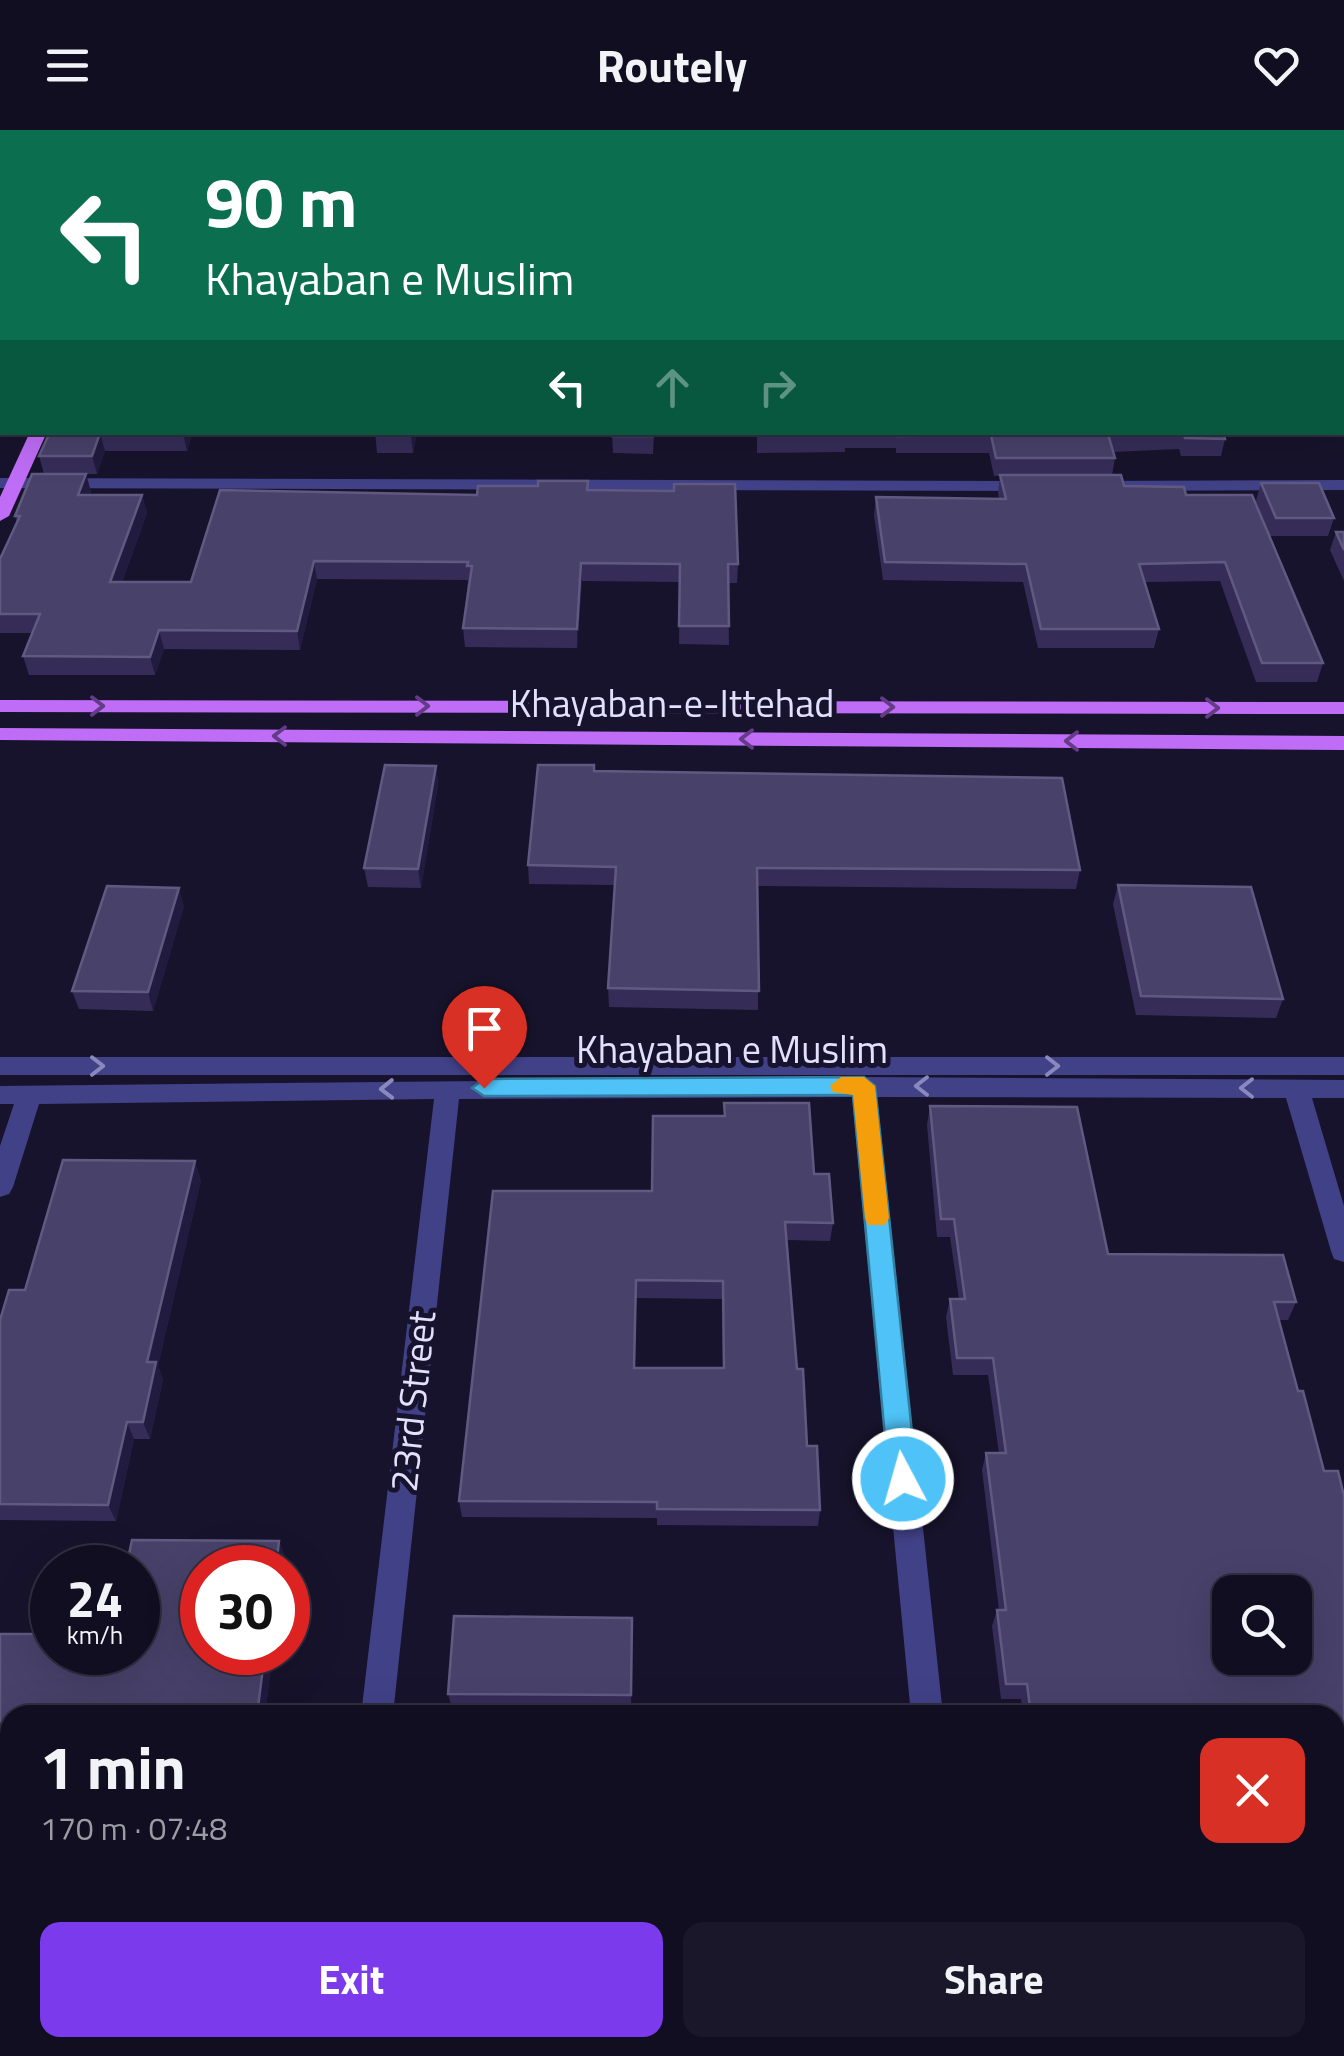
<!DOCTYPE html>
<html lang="en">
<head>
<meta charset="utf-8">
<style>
  :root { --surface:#110e21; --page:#1a172a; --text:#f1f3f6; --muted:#9c9ca5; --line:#302e3f; --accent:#7c3aed }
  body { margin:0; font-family:"Titillium Web",sans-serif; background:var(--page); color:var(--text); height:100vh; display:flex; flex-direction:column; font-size:38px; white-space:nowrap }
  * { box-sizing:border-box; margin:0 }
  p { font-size:32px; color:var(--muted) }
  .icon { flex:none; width:55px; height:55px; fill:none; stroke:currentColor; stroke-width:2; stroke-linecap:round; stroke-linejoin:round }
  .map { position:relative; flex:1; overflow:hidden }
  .panel { position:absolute; left:0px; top:1575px; width:1345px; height:352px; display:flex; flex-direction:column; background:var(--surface); border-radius:30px 30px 0 0; box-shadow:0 10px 40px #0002,0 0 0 2px var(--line) }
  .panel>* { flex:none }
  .banner { position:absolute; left:0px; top:0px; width:1345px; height:305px; box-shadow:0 10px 40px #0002,0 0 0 2px var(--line); background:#0b6e4f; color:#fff; overflow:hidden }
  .controls { position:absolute; left:1212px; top:1445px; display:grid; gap:20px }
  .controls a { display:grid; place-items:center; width:100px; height:100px; border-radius:20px; background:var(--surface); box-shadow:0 10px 40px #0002,0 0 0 2px var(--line); font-size:50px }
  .speed { position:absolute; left:30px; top:1415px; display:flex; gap:20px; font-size:50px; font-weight:700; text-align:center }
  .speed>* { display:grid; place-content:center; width:130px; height:130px; border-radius:50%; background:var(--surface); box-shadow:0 10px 40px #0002,0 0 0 2px var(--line); line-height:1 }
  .speed small { font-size:25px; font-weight:400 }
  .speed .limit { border:15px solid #d22; background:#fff; color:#111 }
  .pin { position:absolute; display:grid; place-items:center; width:85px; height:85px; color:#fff; margin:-102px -42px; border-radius:50% 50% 50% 0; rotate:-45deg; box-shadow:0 0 10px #0007 }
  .pin .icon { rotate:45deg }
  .me { position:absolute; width:110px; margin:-55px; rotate:354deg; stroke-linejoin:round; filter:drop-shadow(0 0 8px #0008) }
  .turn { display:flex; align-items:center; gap:35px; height:210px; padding:0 40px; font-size:45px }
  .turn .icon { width:130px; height:130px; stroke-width:2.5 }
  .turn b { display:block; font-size:70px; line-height:85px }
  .lanes { display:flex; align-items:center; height:95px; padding:0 40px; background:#0003; justify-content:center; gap:50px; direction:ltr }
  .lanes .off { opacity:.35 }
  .round { display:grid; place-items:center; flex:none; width:105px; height:105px; border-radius:20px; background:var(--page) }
  .headline { display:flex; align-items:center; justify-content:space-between; height:170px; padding:0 40px }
  h1 { font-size:60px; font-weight:700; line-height:75px }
  .cta { display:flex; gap:20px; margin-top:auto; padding:20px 40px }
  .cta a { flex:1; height:115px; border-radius:20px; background:var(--accent); color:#fff; font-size:40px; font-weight:700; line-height:115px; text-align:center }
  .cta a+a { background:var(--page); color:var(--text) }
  header { display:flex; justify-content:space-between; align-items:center; height:130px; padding:0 40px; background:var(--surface); font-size:45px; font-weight:700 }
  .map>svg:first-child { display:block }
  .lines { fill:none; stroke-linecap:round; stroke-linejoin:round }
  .minor { fill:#414188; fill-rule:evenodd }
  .major { fill:#bf6df7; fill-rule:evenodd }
  .wall { fill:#352d58; fill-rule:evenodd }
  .shaded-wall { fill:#211b3f }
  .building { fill:#48416a; stroke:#605a81; stroke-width:2.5; fill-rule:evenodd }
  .oneway { stroke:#633b87 }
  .oneway2 { stroke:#8989bd }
  .route { fill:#4fc3f7; stroke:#337fa1; stroke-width:2.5 }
  .slow { fill:#f59e0b }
  .labels { text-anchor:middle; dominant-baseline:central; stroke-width:10; stroke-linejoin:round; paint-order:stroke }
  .street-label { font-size:38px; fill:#e2e0fd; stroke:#17132c }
</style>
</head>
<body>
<header><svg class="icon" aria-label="menu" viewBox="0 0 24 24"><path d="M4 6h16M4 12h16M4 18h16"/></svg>Routely<svg class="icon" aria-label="heart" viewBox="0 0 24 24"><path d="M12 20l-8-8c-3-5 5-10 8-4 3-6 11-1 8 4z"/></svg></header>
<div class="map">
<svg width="1344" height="1926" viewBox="0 0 1344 1926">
  <rect width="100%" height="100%" fill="#17132c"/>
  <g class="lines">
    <g class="minor">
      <path d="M 996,0 L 1010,0 L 1011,2 L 998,2 Z"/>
      <rect x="0" y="58" width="2" height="8"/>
      <rect x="1342" y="58" width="2" height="8"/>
      <rect x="0" y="212" width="2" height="10"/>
      <rect x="1342" y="214" width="2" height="10"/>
      <path d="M 0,348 L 1029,351 L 1038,356 L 1029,361 L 0,358 Z"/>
      <path d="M 1344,350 L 1344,360 L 1089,361 L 1080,356 L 1089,351 Z"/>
      <rect x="0" y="927" width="1344" height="18"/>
      <path d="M 863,947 L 1344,950 L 1344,968 L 1312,968 L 1344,1076 L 1344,1132 L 1334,1129 L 1331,1121 L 1286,968 L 877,967 L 943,1585 L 911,1585 L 852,967 L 459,969 L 393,1585 L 361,1585 L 434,969 L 39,974 L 13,1057 L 9,1064 L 0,1067 L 0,1016 L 14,974 L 0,974 L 0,956 Z"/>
      <path d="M 321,1918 L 357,1918 L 356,1926 L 320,1926 Z"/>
      <path d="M 942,1918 L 978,1918 L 979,1926 L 943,1926 Z"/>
    </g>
    <g class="major">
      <path d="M 1221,0 L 1235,0 L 1237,2 L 1223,2 Z"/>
      <path d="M 1243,0 L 1257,0 L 1258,2 L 1245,2 Z"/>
      <path d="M 1342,176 L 1344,177 L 1344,189 L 1342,188 Z"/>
      <path d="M 1342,220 L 1344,221 L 1344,233 L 1342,232 Z"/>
      <path d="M 30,302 L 47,302 L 9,386 L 0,391 L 0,367 Z"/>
      <path d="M 0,570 L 1344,572 L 1344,584 L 0,582 Z"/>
      <path d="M 0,598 L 1344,606 L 1344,620 L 0,610 Z"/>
    </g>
  </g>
  <g class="wall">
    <path d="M 0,0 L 127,0 L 126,2 L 2,2 L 2,55 L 0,55 Z"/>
    <path d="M 519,0 L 551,0 L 550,2 L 519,2 Z"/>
    <path d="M 2,157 L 2,195 L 0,195 L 0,161 Z"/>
    <path d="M 50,302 L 193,302 L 187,321 L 105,321 L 97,344 L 86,344 L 91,362 L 90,365 L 142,365 L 147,383 L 122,452 L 191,452 L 477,365 L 588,360 L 738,434 L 737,453 L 728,453 L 729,515 L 679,514 L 680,452 L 582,451 L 577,518 L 465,517 L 463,498 L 468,450 L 317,449 L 300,520 L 164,519 L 155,545 L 29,545 L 23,526 L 32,503 L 0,503 L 0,429 L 17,393 L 15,386 L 44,344 L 39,326 Z"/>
    <path d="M 375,302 L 417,302 L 413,323 L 377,323 Z"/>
    <path d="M 612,302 L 654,302 L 653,324 L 613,323 Z"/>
    <path d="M 757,302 L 1223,302 L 1225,309 L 1221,326 L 1181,326 L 1179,319 L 1113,322 L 1115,328 L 1112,345 L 1124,356 L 1186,365 L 1323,533 L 1317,552 L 1256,552 L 1220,451 L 1144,452 L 1159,499 L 1154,518 L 1038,518 L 1023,452 L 883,450 L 874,385 L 876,367 L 999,369 L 998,363 L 1000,346 L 994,346 L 989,323 L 896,323 L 896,318 L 845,318 L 845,322 L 757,323 Z"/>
    <path d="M 1261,353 L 1334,388 L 1328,406 L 1270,406 L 1256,371 Z"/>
    <path d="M 1336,402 L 1344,402 L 1344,451 L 1330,420 Z"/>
    <path d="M 436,636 L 438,655 L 421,758 L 368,757 L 364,738 Z"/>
    <path d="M 594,641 L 1080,740 L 1076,759 L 758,756 L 758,880 L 609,877 L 608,858 L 615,755 L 529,754 L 528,735 Z"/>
    <path d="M 1118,755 L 1283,869 L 1276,888 L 1136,885 L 1113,774 Z"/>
    <path d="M 184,776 L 153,881 L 79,879 L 72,861 Z"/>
    <path d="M 930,976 L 1077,977 L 1108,1124 L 1283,1125 L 1296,1172 L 1288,1190 L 1279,1190 L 1298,1261 L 1303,1261 L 1324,1341 L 1338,1341 L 1344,1366 L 1344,1926 L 1052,1926 L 1051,1918 L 1335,1918 L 1335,1585 L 1023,1585 L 1021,1569 L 1001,1569 L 992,1496 L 997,1480 L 999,1480 L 982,1340 L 986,1323 L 999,1323 L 988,1245 L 953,1245 L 946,1187 L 950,1169 L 959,1169 L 950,1107 L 937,1107 L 927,995 ZM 1230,1462 L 1295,1462 L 1295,1528 L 1230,1528 Z"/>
    <path d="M 814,1044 L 833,1093 L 830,1111 L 787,1110 L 797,1239 L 807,1316 L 820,1380 L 818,1396 L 657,1395 L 657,1388 L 462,1387 L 459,1371 L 652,1061 ZM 636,1168 L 722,1169 L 723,1238 L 635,1238 Z"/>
    <path d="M 201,1050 L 158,1236 L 163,1250 L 150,1309 L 134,1309 L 116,1391 L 0,1390 L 0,1190 L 25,1160 Z"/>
    <path d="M 132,1410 L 279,1411 L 285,1427 L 283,1438 L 202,1438 L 202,1522 L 273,1522 L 265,1585 L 10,1585 L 10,1918 L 253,1918 L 252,1926 L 0,1926 L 0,1504 L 52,1504 L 52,1522 L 138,1522 L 138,1438 L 126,1438 Z"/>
    <path d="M 632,1503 L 631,1580 L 452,1578 L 448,1564 Z"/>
  </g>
  <g class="shaded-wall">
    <path d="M 183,302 L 193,302 L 187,321 L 183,303 Z"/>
    <path d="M 412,302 L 417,302 L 413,323 L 411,305 Z"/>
    <path d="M 100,303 L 105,321 L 97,344 L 92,326 Z"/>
    <path d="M 86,344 L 91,362 L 83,383 L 78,365 Z"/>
    <path d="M 142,365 L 147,383 L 115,470 L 110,452 Z"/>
    <path d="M 314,431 L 317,449 L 300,520 L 297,501 Z"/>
    <path d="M 581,433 L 582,451 L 577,518 L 577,499 Z"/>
    <path d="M 159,500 L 164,519 L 155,545 L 150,527 Z"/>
    <path d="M 436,636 L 438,655 L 421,758 L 418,739 Z"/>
    <path d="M 179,758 L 184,776 L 153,881 L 148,862 Z"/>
    <path d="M 195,1031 L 201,1050 L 158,1236 L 163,1250 L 150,1309 L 143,1292 L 147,1232 Z"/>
    <path d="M 127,1292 L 134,1309 L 116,1391 L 108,1375 Z"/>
    <path d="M 279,1411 L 285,1427 L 283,1438 L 276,1438 Z"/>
    <path d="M 265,1522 L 273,1522 L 265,1585 L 257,1585 Z"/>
    <path d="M 245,1918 L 253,1918 L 252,1926 L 251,1926 Z"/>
  </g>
  <g class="building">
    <path d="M 0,0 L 116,0 L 115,2 L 2,2 L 2,39 L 0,39 Z"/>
    <path d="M 259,0 L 439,0 L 439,2 L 258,2 Z"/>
    <rect x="628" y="0" width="32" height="2"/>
    <rect x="773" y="0" width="129" height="2"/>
    <path d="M 2,157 L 2,177 L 0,177 L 0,161 Z"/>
    <path d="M 50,302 L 183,302 L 100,303 L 92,326 L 39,326 Z"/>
    <path d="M 375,302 L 412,302 L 411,305 L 375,305 Z"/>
    <rect x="612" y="302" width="41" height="4"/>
    <path d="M 757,302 L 846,302 L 846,304 L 757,305 Z"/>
    <path d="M 898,302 L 1146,302 L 1108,304 L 1115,328 L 996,328 L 991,305 L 898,306 Z"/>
    <path d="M 1183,302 L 1223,302 L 1225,309 L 1185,308 Z"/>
    <path d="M 32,344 L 86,344 L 78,365 L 142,365 L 110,452 L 191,452 L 220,360 L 477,365 L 478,356 L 538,356 L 538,351 L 588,351 L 587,360 L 674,361 L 674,354 L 735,354 L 738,434 L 728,434 L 729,496 L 679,496 L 680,434 L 581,433 L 577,499 L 463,498 L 472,436 L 467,436 L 468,432 L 314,431 L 297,501 L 159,500 L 150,527 L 23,526 L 40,484 L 0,484 L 0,429 L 20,386 L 15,386 Z"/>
    <path d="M 1000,345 L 1121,345 L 1124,356 L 1184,357 L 1186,365 L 1252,365 L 1323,533 L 1262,533 L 1225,432 L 1139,434 L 1159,499 L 1041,499 L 1026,434 L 885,432 L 876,367 L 1006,369 Z"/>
    <path d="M 1261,353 L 1319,353 L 1334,388 L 1276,388 Z"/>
    <path d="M 1336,402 L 1344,402 L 1344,420 Z"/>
    <path d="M 385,635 L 436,636 L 418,739 L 364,738 Z"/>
    <path d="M 538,635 L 594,635 L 594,641 L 1062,648 L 1080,740 L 757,738 L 759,861 L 608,858 L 616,737 L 528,735 Z"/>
    <path d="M 1118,755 L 1251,757 L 1283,869 L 1141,866 Z"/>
    <path d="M 107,756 L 179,758 L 148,862 L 72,861 Z"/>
    <path d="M 724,973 L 809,973 L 814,1044 L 829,1044 L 833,1093 L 785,1092 L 797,1239 L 803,1239 L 807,1316 L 817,1316 L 820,1380 L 657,1379 L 657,1372 L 459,1371 L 493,1061 L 652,1061 L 653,986 L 725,986 ZM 636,1150 L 723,1151 L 724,1238 L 634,1238 Z"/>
    <path d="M 930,976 L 1077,977 L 1108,1124 L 1283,1125 L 1296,1172 L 1274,1172 L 1298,1261 L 1303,1261 L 1324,1341 L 1338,1341 L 1344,1366 L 1344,1926 L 1060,1926 L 1059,1918 L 1335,1918 L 1335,1585 L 1031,1585 L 1027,1554 L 1006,1554 L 997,1480 L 1006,1480 L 986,1323 L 1006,1323 L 993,1228 L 957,1228 L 950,1169 L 965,1169 L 954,1089 L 941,1089 ZM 1230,1462 L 1295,1462 L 1295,1528 L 1230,1528 Z"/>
    <path d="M 63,1030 L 195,1031 L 147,1232 L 156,1232 L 143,1292 L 127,1292 L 108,1375 L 0,1374 L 0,1190 L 9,1160 L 25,1160 Z"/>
    <path d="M 132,1410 L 279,1411 L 276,1438 L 202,1438 L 202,1522 L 265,1522 L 257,1585 L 10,1585 L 10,1915 L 0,1915 L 0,1504 L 52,1504 L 52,1522 L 138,1522 L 138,1438 L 126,1438 Z"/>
    <path d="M 454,1486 L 632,1488 L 631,1565 L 448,1564 Z"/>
    <rect x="667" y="1918" width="170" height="8"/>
  </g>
  <defs><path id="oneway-chevron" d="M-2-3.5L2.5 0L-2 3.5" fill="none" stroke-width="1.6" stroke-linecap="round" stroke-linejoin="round" transform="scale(2.5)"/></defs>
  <g class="oneway">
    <use href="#oneway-chevron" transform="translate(97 576)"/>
    <use href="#oneway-chevron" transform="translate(422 576)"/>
    <use href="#oneway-chevron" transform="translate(887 577)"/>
    <use href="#oneway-chevron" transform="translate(1212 578)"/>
    <use href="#oneway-chevron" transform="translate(280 606) rotate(-180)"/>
    <use href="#oneway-chevron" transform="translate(747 609) rotate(-180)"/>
    <use href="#oneway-chevron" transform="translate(1072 611) rotate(-180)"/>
  </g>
  <g class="oneway2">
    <use href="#oneway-chevron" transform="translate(97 936)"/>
    <use href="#oneway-chevron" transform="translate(1052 936)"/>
    <use href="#oneway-chevron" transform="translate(922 956) rotate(-180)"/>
    <use href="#oneway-chevron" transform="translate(1247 958) rotate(-180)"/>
    <use href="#oneway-chevron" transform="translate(387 959) rotate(179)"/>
  </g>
  <path class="route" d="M 864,947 L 875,956 L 917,1349 L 913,1358 L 903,1361 L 893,1358 L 889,1349 L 853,965 L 484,966 L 472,958 L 484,949 Z"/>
  <path class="slow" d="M 841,947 L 864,947 L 875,956 L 889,1088 L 885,1095 L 868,1095 L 865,1088 L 853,965 L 833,962 L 830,956 Z"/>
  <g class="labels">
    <g class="street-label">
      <text x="672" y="573">Khayaban-e-Ittehad</text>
      <text x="732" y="919">Khayaban e Muslim</text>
      <text transform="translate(412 1271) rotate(-84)">23rd Street</text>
    </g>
  </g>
</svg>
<div class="controls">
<a><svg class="icon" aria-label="search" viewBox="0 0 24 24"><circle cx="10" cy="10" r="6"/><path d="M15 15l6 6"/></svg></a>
</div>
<div class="speed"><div>24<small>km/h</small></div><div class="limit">30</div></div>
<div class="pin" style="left:484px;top:958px;background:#d93025"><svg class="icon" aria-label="arrive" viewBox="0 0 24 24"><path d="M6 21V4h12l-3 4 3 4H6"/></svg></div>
<svg class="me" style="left:903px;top:1349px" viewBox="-20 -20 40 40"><circle r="17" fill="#4fc3f7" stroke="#fff" stroke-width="3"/><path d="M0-11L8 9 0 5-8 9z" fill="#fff"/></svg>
<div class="banner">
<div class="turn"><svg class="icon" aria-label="left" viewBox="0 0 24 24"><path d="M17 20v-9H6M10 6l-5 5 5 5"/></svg><div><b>90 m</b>Khayaban e Muslim</div></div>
<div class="lanes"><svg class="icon" aria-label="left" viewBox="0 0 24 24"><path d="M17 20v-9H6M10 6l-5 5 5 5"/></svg><svg class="icon off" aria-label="ahead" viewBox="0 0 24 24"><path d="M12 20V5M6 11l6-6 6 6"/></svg><svg class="icon off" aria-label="right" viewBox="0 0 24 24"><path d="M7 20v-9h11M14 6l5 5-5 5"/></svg></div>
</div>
<section class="panel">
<div class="headline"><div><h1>1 min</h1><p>170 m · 07:48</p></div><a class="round" style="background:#d93025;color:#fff"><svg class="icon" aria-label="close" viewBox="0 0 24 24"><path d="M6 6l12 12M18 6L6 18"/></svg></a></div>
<div class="cta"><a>Exit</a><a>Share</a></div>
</section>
</div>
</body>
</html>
